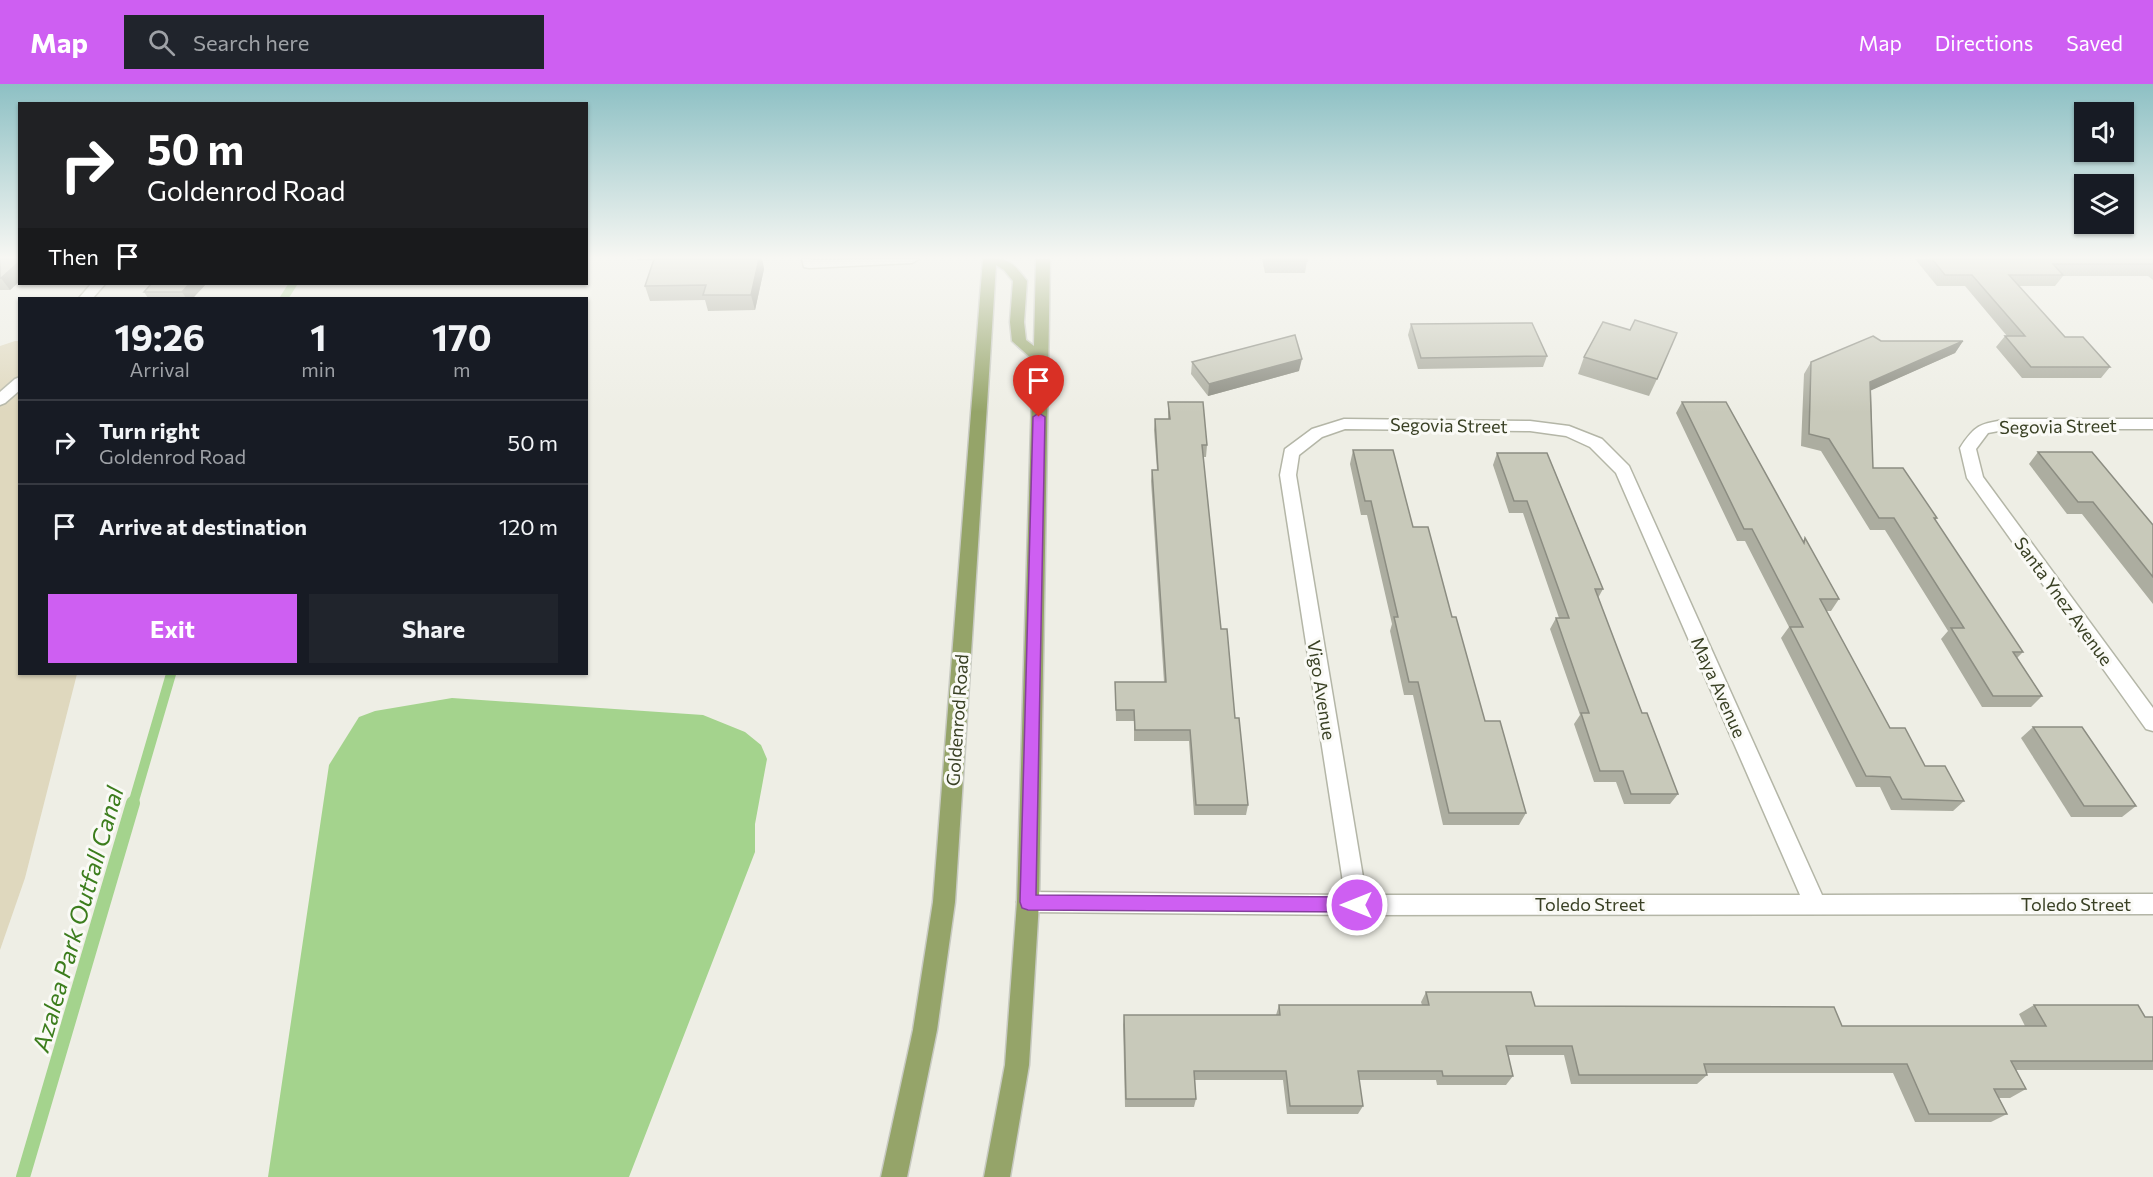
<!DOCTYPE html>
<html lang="en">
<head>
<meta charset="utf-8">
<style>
  :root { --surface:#171b24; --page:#20242c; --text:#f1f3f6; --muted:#9ea1a6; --line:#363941; --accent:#ce5ff2 }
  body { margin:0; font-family:Commissioner,sans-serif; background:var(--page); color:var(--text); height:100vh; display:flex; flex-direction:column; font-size:22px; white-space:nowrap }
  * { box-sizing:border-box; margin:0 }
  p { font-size:20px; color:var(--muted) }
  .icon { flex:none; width:33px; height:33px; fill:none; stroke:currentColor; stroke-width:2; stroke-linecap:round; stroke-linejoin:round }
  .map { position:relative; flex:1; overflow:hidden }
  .side { position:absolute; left:18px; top:213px; width:570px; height:378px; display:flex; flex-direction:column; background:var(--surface); border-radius:0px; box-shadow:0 2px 4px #0004 }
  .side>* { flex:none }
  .guide { position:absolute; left:18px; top:18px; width:570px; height:183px; border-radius:0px; box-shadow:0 2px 4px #0004; background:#202124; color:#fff; overflow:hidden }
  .buttons { position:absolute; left:2074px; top:18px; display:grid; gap:12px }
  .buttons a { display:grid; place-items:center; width:60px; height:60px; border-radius:0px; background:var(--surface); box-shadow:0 2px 4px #0004; font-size:30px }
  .pin { position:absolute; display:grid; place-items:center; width:51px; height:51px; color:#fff; margin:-62px -26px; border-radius:50% 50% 50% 0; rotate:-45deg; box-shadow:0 0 6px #0007 }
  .pin .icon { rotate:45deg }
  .me { position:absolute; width:66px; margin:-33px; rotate:270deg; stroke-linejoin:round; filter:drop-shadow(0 0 4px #0008) }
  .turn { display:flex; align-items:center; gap:21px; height:126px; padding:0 30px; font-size:27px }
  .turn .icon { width:78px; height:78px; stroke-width:2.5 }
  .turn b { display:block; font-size:42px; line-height:51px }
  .then { display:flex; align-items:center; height:57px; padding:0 30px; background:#0003; gap:12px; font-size:22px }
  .eta { display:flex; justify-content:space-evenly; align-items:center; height:102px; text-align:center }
  .eta b { font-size:36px; font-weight:700; line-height:42px }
  .cta { display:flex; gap:12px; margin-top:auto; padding:12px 30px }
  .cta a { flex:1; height:69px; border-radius:0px; background:var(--accent); color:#fff; font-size:24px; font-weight:700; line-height:69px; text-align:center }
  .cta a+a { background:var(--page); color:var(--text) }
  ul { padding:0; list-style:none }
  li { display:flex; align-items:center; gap:18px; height:84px; padding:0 30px; border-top:2px solid var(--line) }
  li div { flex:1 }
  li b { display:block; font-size:22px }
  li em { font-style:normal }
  header { display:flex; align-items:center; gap:36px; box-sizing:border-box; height:84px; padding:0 30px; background:var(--accent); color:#fff }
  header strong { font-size:28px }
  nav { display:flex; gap:33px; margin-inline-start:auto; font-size:21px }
  .search { width:420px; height:54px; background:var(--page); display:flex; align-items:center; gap:15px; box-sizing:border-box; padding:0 21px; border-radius:0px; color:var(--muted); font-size:22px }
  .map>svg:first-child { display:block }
  .green { fill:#dfd8be }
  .water { fill:#a4d38d }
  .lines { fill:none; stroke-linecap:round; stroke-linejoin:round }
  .stream-far2 { stroke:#a4d38d; stroke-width:8 }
  .stream-far1 { stroke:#a4d38d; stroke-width:10 }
  .stream { stroke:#a4d38d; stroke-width:14 }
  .minor-casing { stroke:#b4b6a7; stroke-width:3 }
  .major-casing { stroke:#c8cac2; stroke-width:3 }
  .minor { fill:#fff; fill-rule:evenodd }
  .major { fill:#95a469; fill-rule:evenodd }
  .wall { fill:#acada0 }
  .shaded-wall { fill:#8c8d82 }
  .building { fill:#c8c9ba; stroke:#8c8d82; stroke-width:1.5 }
  .route { fill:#ce5ff2; stroke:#863e9d; stroke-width:1.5 }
  .labels { text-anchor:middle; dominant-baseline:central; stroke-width:6; stroke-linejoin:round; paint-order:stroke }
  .street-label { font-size:18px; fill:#394024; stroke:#fafaf6 }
  .near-water-label { font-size:24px; font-style:italic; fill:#3c7d1d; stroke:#fafaf6 }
</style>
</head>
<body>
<header>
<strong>Map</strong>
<div class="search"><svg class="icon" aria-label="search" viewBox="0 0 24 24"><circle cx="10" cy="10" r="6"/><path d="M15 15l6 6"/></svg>Search here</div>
<nav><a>Map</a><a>Directions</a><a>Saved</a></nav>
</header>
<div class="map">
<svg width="2153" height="1093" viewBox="0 0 2153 1093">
  <rect width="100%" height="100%" fill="#eeeee5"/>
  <path class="green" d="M 15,257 L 20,257 L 20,590 L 77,590 L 25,794 L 0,866 L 0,262 Z"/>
  <path class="water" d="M 452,614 L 703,631 L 745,648 L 761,661 L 767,675 L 755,740 L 755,768 L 629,1093 L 268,1093 L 329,681 L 359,633 L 375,627 Z"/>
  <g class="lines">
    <path class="stream-far2" d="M 284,214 L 293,200"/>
    <path class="stream-far1" d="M 133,720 L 171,590"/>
    <path class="stream" d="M 23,1093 L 133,719"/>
    <defs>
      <g id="minor">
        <path d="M 802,175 L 816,176 L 919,175 L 912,179 L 809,184 L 804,183 Z"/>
        <path d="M 91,200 L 105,200 L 93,214 L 79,214 Z"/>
        <path d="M 20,293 L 20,306 L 5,319 L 0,321 L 0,308 L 15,295 Z"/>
        <path d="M 1344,335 L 1530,337 L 1569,342 L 1602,355 L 1629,382 L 1822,811 L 2153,810 L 2153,830 L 1357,831 L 1028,828 L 1020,825 L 1017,818 L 1020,811 L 1028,808 L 1345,811 L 1280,391 L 1285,365 L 1312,345 ZM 1345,345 L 1530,347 L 1566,352 L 1590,363 L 1616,389 L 1800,811 L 1366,811 L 1296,391 L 1299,371 L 1322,353 Z"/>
        <path d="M 2009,335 L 2153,335 L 2153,345 L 2009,345 L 1988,349 L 1976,365 L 1983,393 L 2153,624 L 2153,647 L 2146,645 L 1967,394 L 1960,364 C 1976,339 1981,340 2009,335 Z"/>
      </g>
      <path id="major" d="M 983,175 C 1008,174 1012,177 1027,197 L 1024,238 L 1026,256 L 1034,262 L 1036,175 L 1050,175 L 1039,818 L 1029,981 L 1010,1093 L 984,1093 L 1005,981 L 1017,818 L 1033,276 L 1012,257 L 1010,238 L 1013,197 L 1004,186 L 996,181 L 955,818 L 937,946 L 907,1093 L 881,1093 L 913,946 L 933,818 Z"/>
    </defs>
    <use href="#minor" class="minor-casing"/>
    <use href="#major" class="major-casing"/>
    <use href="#minor" class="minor"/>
    <use href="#major" class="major"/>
  </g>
  <g class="wall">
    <path d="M 0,175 L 20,175 L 20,197 L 10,206 L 0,206 Z"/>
    <path d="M 637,175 L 762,175 L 764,185 L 755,226 L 708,227 L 705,216 L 650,217 L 645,202 L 654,176 L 638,176 Z"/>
    <path d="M 1262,175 L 1307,175 L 1307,177 L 1305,189 L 1265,189 Z"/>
    <path d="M 1915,175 L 2153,175 L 2153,196 L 2148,192 L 2063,192 L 2055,202 L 2019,202 L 2065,253 L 2110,283 L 2101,294 L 2022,294 L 1996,263 L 2005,252 L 2007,252 L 1965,202 L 1937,202 Z"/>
    <path d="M 151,200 L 206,200 L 193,214 L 148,214 L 144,208 Z"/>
    <path d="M 1411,240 L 1547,272 L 1543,283 L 1418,285 L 1408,251 Z"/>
    <path d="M 1881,257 L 1963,257 L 1955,269 L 1871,306 L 1873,384 L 1937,434 L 1935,437 L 2023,568 L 2017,574 L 2042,612 L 2031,623 L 1982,623 L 1941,555 L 1948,547 L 1885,446 L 1870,446 L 1821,367 L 1801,362 L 1804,290 L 1811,278 Z"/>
    <path d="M 1584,273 L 1657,295 L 1649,312 L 1578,290 Z"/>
    <path d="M 1192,278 L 1299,287 L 1208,312 L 1191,290 Z"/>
    <path d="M 1168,318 L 1207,361 L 1206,373 L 1203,373 L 1221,545 L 1248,721 L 1246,731 L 1194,731 L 1189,657 L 1134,657 L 1134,637 L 1116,637 L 1115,598 L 1164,598 L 1151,397 L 1152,386 L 1157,386 L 1154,346 L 1155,335 L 1168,335 Z"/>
    <path d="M 1682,318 L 1803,457 L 1805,454 L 1839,515 L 1831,527 L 1826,527 L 1890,644 L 1925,682 L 1964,717 L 1953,727 L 1891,726 L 1880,703 L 1856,703 L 1781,554 L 1789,543 L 1745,457 L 1737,457 L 1676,329 Z"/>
    <path d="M 1353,366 L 1413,443 L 1452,533 L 1485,637 L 1526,729 L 1519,741 L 1443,741 L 1413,611 L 1404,611 L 1390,547 L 1392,540 L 1367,431 L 1361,431 L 1350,380 Z"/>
    <path d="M 2038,368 L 2153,441 L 2153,520 L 2082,430 L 2067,430 L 2029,380 Z"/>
    <path d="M 1497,369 L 1603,505 L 1598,514 L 1642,629 L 1678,710 L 1670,720 L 1624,720 L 1616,698 L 1594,698 L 1574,640 L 1580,631 L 1550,545 L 1556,534 L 1559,534 L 1523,429 L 1509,429 L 1493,381 Z"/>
    <path d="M 2033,643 L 2136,722 L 2122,733 L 2071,733 L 2021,654 Z"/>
    <path d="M 1426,908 L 1535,922 L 1842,942 L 2025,942 L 2019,930 L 2034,921 L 2145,933 L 2153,933 L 2153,986 L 2016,986 L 2026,1005 L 2010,1014 L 1999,1014 L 2007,1030 L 1991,1038 L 1915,1038 L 1893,989 L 1707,989 L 1707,991 L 1697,1000 L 1571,1000 L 1564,971 L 1508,971 L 1513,992 L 1506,1001 L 1437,1001 L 1436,996 L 1359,996 L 1363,1022 L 1358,1030 L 1287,1030 L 1283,996 L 1195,996 L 1196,1015 L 1194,1023 L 1125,1023 L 1123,941 L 1124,931 L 1276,931 L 1279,921 L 1422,921 L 1421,918 Z"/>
  </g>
  <g class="shaded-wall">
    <path d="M 759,175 L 762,175 L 764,185 L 755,226 L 751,211 Z"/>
    <path d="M 20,177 L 20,197 L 10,206 L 1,194 Z"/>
    <path d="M 189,200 L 206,200 L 193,214 L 186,214 L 182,208 Z"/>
    <path d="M 1963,257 L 1955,269 L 1863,310 L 1870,298 Z"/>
    <path d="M 1302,275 L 1299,287 L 1208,312 L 1209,300 Z"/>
  </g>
  <g class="building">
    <path d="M 0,175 L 20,175 L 20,177 L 1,194 L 0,194 Z"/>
    <path d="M 654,175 L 759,175 L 751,211 L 703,211 L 706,201 L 645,202 Z"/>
    <rect x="1266" y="175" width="41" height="2"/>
    <path d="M 1932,175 L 2153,175 L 2153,180 L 2053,180 L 2063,191 L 2009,191 L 2065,253 L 2083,253 L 2110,283 L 2031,283 L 2005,252 L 2025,252 L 1972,191 L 1945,191 Z"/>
    <path d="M 151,200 L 189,200 L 182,208 L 144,208 Z"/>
    <path d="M 1635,236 L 1677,249 L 1657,295 L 1584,273 L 1603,238 L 1630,246 Z"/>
    <path d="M 1532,239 L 1547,272 L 1421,274 L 1411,240 Z"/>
    <path d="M 1295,251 L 1302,275 L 1209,300 L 1192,278 Z"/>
    <path d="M 1873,252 L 1881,257 L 1963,257 L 1870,298 L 1873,384 L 1903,384 L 1937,434 L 1934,434 L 2023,568 L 2013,568 L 2042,612 L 1993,612 L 1951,544 L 1964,544 L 1894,434 L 1879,434 L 1829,355 L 1809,350 L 1811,278 Z"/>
    <path d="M 1168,318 L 1203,318 L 1207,361 L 1202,361 L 1221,545 L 1227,545 L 1235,634 L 1239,634 L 1248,721 L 1196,721 L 1190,646 L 1135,646 L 1134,626 L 1116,626 L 1115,598 L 1166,598 L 1152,386 L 1158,386 L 1155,335 L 1170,335 Z"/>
    <path d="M 1682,318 L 1726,318 L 1804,459 L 1805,454 L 1839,515 L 1820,515 L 1890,644 L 1905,644 L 1925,682 L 1945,682 L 1964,717 L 1902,715 L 1890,693 L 1866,692 L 1790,543 L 1803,543 L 1752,445 L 1744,445 Z"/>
    <path d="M 1353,366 L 1393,366 L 1413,443 L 1428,443 L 1452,533 L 1456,533 L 1485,637 L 1500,637 L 1526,729 L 1449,729 L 1418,598 L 1409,598 L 1394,533 L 1398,533 L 1371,417 L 1365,417 Z"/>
    <path d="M 2038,368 L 2092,368 L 2153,441 L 2153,493 L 2093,418 L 2078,418 Z"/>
    <path d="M 1497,369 L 1547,369 L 1603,505 L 1595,505 L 1642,629 L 1647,629 L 1678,710 L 1631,710 L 1623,687 L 1600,687 L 1581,629 L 1589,629 L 1556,534 L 1569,534 L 1527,417 L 1514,417 Z"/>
    <path d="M 2033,643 L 2082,643 L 2136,722 L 2084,722 Z"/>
    <path d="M 1426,908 L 1531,908 L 1535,922 L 1834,923 L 1842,942 L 2046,942 L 2034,921 L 2138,921 L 2145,933 L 2153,933 L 2153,977 L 2011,977 L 2026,1005 L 1994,1005 L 2007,1030 L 1929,1030 L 1907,980 L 1704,980 L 1707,991 L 1579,991 L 1572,962 L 1506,962 L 1513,992 L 1443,992 L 1442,987 L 1358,987 L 1363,1022 L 1290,1022 L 1286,987 L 1194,987 L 1196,1015 L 1126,1015 L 1124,931 L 1280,931 L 1279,921 L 1429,921 Z"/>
  </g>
  <linearGradient id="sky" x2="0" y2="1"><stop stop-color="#8dc0c4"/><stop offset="0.53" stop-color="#f7f7f3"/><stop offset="1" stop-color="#f7f7f3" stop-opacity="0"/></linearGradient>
  <rect width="2153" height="328" fill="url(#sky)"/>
  <path class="route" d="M 1039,329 L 1045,333 L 1036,811 L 1357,813 L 1363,816 L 1365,821 L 1363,826 L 1357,828 L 1028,826 L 1022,824 L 1020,818 L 1033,333 Z"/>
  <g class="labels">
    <g class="street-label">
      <text transform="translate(1449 341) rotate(1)">Segovia Street</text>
      <text transform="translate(2058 342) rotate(-1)">Segovia Street</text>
      <text transform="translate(2064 517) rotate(54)">Santa Ynez Avenue</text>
      <text transform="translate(1719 603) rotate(66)">Maya Avenue</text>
      <text transform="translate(1322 606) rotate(81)">Vigo Avenue</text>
      <text transform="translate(957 636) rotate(-86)">Goldenrod Road</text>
      <text x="1590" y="820">Toledo Street</text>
      <text x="2076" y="820">Toledo Street</text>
    </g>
    <g class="near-water-label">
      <text transform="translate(77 835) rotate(-74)">Azalea Park Outfall Canal</text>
    </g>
  </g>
</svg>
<div class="buttons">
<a><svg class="icon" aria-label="sound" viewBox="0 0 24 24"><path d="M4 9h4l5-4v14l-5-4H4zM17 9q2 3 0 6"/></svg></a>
<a><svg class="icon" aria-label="layers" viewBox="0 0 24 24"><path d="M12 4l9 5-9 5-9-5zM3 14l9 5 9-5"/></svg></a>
</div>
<div class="pin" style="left:1039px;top:333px;background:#d93025"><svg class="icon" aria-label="arrive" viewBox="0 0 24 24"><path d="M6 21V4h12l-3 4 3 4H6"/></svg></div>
<svg class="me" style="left:1357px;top:821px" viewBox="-20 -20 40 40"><circle r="17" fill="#ce5ff2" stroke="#fff" stroke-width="3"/><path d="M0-11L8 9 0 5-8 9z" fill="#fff"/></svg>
<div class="guide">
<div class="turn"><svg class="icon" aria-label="right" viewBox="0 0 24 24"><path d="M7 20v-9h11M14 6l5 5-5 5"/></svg><div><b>50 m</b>Goldenrod Road</div></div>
<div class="then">Then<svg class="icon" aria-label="arrive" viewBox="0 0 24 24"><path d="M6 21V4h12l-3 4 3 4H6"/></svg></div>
</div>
<section class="side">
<div class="eta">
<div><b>19:26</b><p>Arrival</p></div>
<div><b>1</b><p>min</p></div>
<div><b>170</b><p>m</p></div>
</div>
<ul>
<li><svg class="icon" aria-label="right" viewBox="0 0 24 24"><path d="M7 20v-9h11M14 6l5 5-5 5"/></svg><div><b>Turn right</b><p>Goldenrod Road</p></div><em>50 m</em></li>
<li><svg class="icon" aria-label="arrive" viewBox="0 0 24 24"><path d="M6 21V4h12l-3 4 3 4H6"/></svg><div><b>Arrive at destination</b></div><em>120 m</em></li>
</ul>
<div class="cta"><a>Exit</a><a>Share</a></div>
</section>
</div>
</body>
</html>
